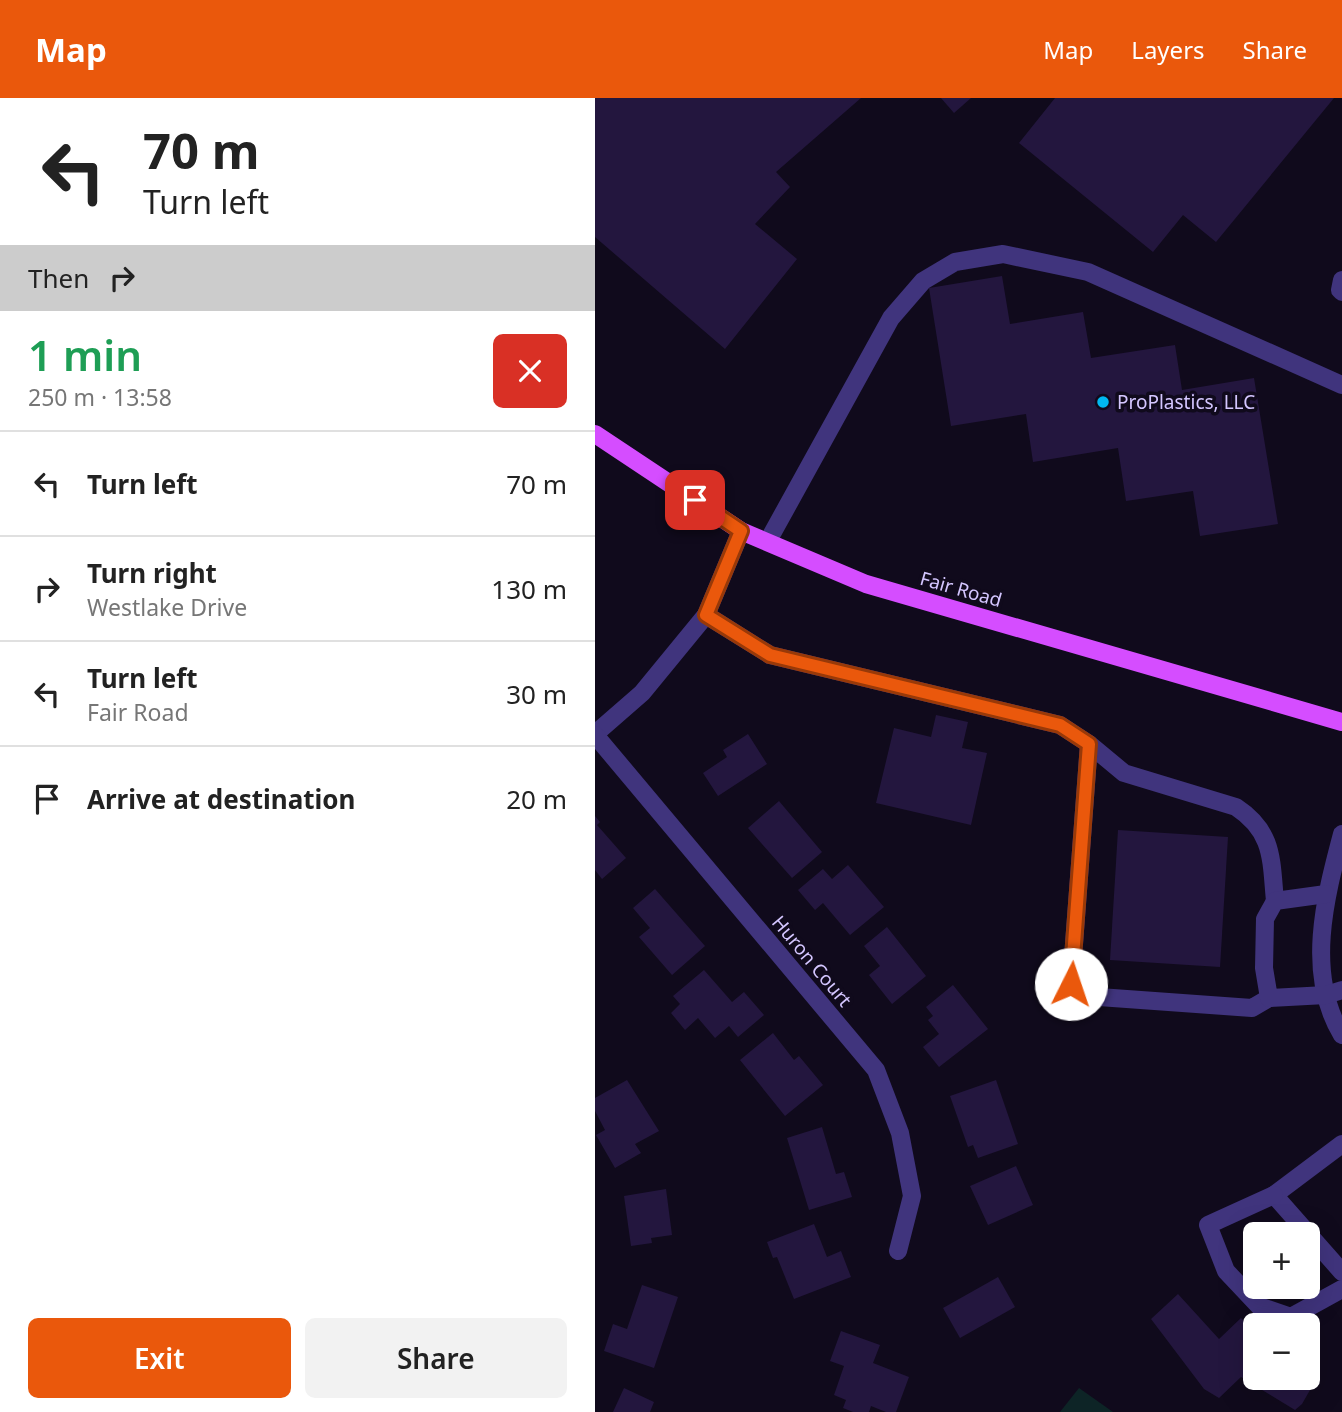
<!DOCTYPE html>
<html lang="en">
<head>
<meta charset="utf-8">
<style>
  :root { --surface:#fff; --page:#f2f2f2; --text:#222; --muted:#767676; --line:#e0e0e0; --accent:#ea580c }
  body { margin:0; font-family:"Noto Sans",sans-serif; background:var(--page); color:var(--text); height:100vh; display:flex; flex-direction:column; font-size:26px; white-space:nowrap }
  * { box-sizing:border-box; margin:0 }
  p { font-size:23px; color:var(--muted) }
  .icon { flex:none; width:38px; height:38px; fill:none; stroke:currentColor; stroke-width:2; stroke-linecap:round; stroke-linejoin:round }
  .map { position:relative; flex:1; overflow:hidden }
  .side { display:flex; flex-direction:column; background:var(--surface); width:595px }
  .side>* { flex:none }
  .guide { background:#fff; color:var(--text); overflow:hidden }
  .buttons { position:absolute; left:648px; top:1124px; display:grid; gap:14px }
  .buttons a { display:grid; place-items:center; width:77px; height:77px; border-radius:10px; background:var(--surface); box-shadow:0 7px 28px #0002; font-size:35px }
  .pin { position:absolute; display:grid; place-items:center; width:60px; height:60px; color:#fff; margin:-30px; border-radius:14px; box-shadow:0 4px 10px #0006 }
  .me { position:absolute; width:77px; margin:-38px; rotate:4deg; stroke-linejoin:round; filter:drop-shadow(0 0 5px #0008) }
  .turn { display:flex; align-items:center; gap:24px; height:147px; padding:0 28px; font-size:32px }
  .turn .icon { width:91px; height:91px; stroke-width:2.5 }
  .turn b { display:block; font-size:49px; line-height:60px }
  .then { display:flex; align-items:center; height:66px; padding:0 28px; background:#0003; gap:14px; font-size:26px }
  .round { display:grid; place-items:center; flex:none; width:74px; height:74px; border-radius:10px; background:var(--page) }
  .head { display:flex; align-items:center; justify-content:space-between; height:119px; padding:0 28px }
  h1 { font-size:42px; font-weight:600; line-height:52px; color:#1e9e55 }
  .cta { display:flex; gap:14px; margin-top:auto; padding:14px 28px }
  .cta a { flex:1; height:80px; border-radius:10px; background:var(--accent); color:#fff; font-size:28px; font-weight:600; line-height:80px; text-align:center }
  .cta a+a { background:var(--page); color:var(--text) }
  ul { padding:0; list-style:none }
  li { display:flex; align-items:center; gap:21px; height:105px; padding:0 28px; border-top:2px solid var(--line) }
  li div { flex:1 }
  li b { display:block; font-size:26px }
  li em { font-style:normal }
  header { display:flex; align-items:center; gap:42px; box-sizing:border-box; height:98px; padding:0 35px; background:var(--accent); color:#fff }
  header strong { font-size:33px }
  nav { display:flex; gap:38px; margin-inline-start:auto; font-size:24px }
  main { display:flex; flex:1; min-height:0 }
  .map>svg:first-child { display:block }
  .green { fill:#0d2426 }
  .building { fill:#23163e }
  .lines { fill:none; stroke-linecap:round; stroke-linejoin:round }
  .minor { stroke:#40347d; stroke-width:18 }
  .major { stroke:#d54dff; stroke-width:18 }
  .route-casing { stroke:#983908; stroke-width:18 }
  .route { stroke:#ea580c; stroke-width:12 }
  .poi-dot { fill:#00b8f1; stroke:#100a1c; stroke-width:2.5 }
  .labels { text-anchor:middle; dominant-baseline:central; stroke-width:7; stroke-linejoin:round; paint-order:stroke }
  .poi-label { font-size:19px; fill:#d4c6ff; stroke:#100a1c; text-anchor:start }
  .street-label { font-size:19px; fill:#d4c6ff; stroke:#100a1c }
</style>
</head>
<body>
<header>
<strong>Map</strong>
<nav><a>Map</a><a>Layers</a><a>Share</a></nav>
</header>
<main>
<section class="side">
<div class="guide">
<div class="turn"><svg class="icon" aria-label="left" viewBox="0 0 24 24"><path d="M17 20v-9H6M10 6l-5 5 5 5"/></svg><div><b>70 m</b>Turn left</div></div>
<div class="then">Then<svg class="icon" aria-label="right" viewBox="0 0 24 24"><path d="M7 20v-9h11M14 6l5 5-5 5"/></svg></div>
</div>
<div class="head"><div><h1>1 min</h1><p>250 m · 13:58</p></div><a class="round" style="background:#d93025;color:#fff"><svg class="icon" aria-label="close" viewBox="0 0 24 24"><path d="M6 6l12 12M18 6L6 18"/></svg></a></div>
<ul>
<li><svg class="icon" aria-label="left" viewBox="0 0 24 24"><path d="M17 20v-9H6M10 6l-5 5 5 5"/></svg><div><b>Turn left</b></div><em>70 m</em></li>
<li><svg class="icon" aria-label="right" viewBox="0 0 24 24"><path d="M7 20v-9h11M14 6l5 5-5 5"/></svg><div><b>Turn right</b><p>Westlake Drive</p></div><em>130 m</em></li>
<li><svg class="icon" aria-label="left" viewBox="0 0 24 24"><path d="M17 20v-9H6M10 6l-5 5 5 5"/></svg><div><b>Turn left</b><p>Fair Road</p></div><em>30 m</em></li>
<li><svg class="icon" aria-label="arrive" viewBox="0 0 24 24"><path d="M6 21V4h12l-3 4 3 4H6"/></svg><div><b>Arrive at destination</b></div><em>20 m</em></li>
</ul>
<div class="cta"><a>Exit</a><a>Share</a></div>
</section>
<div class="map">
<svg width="747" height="1314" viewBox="0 0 747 1314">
  <rect width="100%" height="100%" fill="#100a1c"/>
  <path class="green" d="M 484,1290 L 518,1314 L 465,1314 Z"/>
  <g class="building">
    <path d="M 0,0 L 266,0 L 181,74 L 195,89 L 160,126 L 202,161 L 130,251 L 0,139 Z"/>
    <path d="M 346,0 L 376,0 L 359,15 Z"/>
    <path d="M 460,0 L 739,0 L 621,144 L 588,117 L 558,154 L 424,45 Z"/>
    <path d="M 407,178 L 415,226 L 488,214 L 496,260 L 580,247 L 587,292 L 659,280 L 683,426 L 605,438 L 598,393 L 531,403 L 523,350 L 438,364 L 431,316 L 356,328 L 334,190 Z"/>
    <path d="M 341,617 L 373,624 L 367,650 L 392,655 L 376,727 L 281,705 L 299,630 L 336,639 Z"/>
    <path d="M 153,636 L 172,666 L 123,698 L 108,675 L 132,659 L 128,652 Z"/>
    <path d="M 184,703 L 227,754 L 197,780 L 153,730 Z"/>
    <path d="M 0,718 L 5,724 L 2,727 L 31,760 L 7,781 L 0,772 Z"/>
    <path d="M 523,732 L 633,739 L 625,869 L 515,862 Z"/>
    <path d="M 253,767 L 289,809 L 255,837 L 228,805 L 220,812 L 203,792 L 228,771 L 237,781 Z"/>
    <path d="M 60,791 L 110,848 L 77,877 L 44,839 L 55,830 L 38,810 Z"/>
    <path d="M 292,829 L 331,878 L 297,906 L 274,877 L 285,868 L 269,848 Z"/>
    <path d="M 109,872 L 137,904 L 149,894 L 169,917 L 143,939 L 134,928 L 120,940 L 103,920 L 90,932 L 76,915 L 85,906 L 78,898 Z"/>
    <path d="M 358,887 L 393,931 L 344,969 L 328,949 L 344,936 L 333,922 L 338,918 L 331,909 Z"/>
    <path d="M 178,935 L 199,962 L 204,958 L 228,987 L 190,1018 L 145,962 Z"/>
    <path d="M 32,982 L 64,1033 L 40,1046 L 46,1055 L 20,1070 L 1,1037 L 10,1032 L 0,1013 L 0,1000 Z"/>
    <path d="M 401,982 L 423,1046 L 383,1060 L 378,1047 L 373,1049 L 355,998 Z"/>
    <path d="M 227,1029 L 241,1076 L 249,1074 L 257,1099 L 214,1112 L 192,1040 Z"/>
    <path d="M 421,1068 L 438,1107 L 393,1127 L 375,1088 Z"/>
    <path d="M 71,1091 L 77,1137 L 56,1140 L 57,1145 L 36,1148 L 29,1098 Z"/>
    <path d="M 219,1126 L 232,1159 L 246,1153 L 256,1179 L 199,1201 L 182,1159 L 178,1160 L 172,1144 Z"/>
    <path d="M 403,1179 L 420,1209 L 365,1240 L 348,1210 Z"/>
    <path d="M 47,1187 L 83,1199 L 59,1270 L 9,1253 L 18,1226 L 32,1231 Z"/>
    <path d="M 583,1196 L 624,1241 L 646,1220 L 660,1234 L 656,1239 L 660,1243 L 660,1279 L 709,1279 L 719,1285 L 707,1306 L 700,1312 L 646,1279 L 624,1300 L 609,1291 L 556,1221 Z"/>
    <path d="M 246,1233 L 285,1247 L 278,1265 L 314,1279 L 301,1314 L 291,1314 L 276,1308 L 274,1314 L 258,1314 L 248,1310 L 251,1302 L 239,1297 L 249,1268 L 235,1263 Z"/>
    <path d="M 29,1290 L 59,1304 L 55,1314 L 18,1314 Z"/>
  </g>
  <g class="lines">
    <g class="minor">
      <path d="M 747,182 L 745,192 L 747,194"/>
      <path d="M 173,443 L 296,220 L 328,183 L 360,164 L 408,156 L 493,174 L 747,287"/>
      <path d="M 111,517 L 175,557 L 465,627 L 494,646 L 529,675 L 641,709 C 679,734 676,762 680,803"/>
      <path d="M 0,636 L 47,595 L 111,517 L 146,433"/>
      <path d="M 0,637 L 281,972 L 305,1035 L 317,1098 L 303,1153"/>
      <path d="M 494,646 L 476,886 L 504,899 L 657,910 L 674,900"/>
      <path d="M 747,736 C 730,800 710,876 747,937"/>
      <path d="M 731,796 L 680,803 L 670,821 L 669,870 L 674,900 L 731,897 L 747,892"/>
      <path d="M 747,1046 L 679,1097 L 747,1174"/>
      <path d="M 679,1097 L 613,1127 L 631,1173 L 664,1208 L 696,1219 L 747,1191"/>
    </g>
    <path class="major" d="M 0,336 L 146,433 L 271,486 L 747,624"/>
  </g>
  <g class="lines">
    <defs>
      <path id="route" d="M 100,402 L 146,433 L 111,517 L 175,557 L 465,627 L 494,646 L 476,886"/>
    </defs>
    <use href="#route" class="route-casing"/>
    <use href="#route" class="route"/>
  </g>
  <circle class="poi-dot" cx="508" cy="304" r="7"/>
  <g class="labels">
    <g class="poi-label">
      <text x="522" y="304">ProPlastics, LLC</text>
    </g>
    <g class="street-label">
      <text transform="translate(366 491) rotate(16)">Fair Road</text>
      <text transform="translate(217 863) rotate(50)">Huron Court</text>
    </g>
  </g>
</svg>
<div class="buttons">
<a>+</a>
<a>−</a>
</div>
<div class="pin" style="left:100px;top:402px;background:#d93025"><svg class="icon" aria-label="arrive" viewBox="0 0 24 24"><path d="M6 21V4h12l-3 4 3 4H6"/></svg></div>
<svg class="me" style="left:476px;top:886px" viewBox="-20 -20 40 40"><circle r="19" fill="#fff"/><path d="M0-13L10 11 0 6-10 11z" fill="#ea580c"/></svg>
</div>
</main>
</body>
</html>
